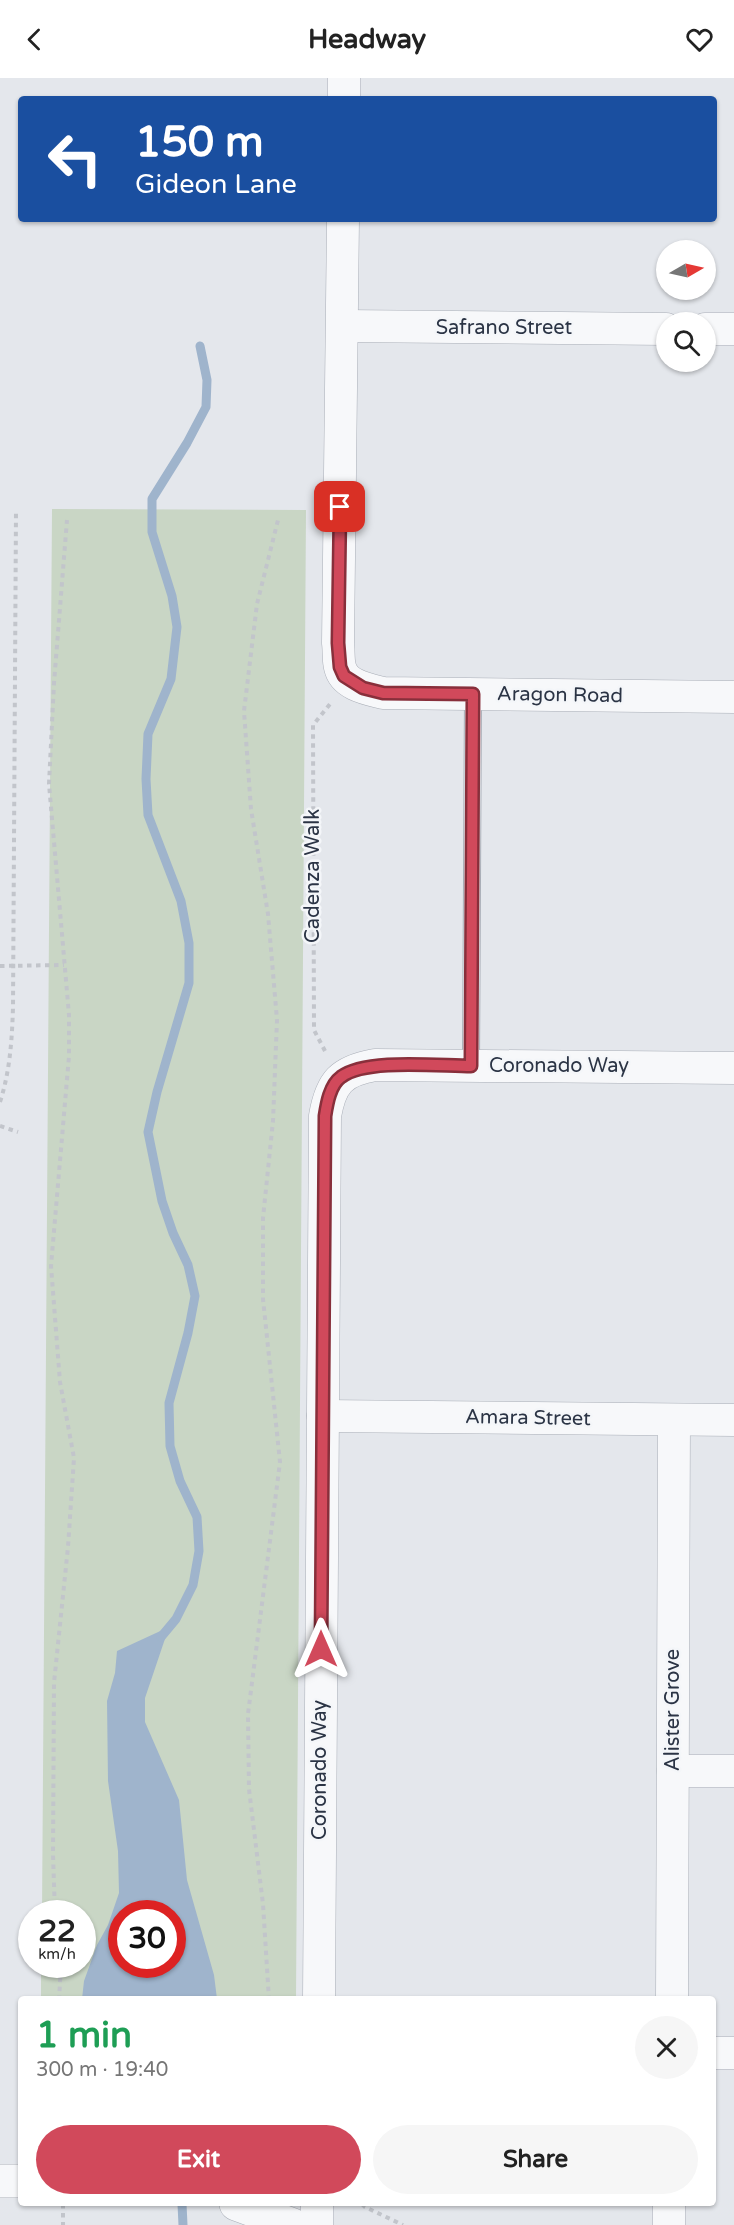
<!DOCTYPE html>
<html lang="en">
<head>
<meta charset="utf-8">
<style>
  :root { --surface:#fff; --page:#f6f6f6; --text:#222; --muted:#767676; --accent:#d1495b }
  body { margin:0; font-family:"Varela Round",sans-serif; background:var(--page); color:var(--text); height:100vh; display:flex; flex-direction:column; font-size:22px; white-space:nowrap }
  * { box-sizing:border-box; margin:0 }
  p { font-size:20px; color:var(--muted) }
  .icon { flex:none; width:33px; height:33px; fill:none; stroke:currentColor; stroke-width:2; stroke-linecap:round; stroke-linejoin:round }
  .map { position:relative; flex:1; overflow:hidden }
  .side { position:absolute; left:18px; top:1918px; width:698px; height:210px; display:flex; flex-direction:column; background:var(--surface); border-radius:6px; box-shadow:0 2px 4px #0004 }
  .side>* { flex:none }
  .banner { position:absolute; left:18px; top:18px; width:699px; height:126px; border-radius:6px; box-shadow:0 2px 4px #0004; background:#1a4fa0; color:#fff; overflow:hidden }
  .needle { width:39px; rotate:81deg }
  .controls { position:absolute; left:656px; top:162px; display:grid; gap:12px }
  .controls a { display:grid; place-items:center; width:60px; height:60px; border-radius:50%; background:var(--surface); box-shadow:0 2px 4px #0004; font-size:30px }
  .speed { position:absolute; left:18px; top:1822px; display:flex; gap:12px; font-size:30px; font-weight:700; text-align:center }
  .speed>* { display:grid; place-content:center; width:78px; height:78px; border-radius:50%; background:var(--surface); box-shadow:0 2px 4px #0004; line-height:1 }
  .speed small { font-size:15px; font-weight:400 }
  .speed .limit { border:9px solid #d22; background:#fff; color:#111 }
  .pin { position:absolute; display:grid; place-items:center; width:51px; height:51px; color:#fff; margin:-26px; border-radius:12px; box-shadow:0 3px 9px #0006 }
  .me { position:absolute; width:66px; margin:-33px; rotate:0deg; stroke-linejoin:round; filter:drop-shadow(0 0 4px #0008) }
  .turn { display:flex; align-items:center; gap:21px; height:126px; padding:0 18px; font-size:27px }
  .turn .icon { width:78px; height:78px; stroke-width:2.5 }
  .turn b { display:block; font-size:42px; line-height:51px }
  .round { display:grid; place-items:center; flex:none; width:63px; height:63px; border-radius:32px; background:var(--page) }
  .head { display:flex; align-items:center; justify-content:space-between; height:102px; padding:0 18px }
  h1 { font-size:36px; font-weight:700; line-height:45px; color:#1e9e55 }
  .button { display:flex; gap:12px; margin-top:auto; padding:12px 18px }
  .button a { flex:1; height:69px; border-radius:36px; background:var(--accent); color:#fff; font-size:24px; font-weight:700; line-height:69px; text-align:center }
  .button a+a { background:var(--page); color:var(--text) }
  header { display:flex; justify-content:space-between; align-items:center; height:78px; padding:0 18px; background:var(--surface); font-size:27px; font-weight:700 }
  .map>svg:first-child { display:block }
  .green { fill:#c9d6c5; fill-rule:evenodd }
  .water { fill:#9fb4cc; fill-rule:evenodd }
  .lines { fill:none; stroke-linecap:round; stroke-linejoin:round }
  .stream { stroke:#9fb4cc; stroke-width:9 }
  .service-casing { stroke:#a9aeb7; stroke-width:18 }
  .minor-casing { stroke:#a9aeb7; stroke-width:33 }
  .tertiary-casing { stroke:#a9aeb7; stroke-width:34 }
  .path { stroke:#c2c5cb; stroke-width:4; stroke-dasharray:4.5 4.5; stroke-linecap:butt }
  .service { stroke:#f7f8fa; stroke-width:16 }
  .minor { stroke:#f7f8fa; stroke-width:32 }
  .tertiary { stroke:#f7f8fa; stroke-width:33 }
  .route-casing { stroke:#882f3b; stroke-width:15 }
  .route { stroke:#d1495b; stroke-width:10 }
  .labels { text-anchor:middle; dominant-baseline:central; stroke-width:5; stroke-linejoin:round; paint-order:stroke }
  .street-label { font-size:20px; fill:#2b3445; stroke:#f4f6f9 }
</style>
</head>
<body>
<header><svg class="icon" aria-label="back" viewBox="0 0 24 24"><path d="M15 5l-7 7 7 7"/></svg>Headway<svg class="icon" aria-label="heart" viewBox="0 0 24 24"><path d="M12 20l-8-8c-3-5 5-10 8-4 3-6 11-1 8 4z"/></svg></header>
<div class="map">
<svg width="734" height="2147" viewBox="0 0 734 2147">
  <rect width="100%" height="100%" fill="#e4e7ec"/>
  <path class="green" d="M 52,431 L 306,432 L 296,1921 L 41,1922 L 41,1887 L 82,1887 L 82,1836 L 42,1836 ZM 122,1836 L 172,1836 L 172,1887 L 122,1887 Z"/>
  <path class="water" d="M 169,1549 L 145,1620 L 145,1644 L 179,1722 L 187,1802 L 214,1897 L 217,1921 L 82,1921 L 84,1903 L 97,1867 L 108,1847 L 119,1815 L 118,1773 L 108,1703 L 107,1623 L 115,1595 L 117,1573 ZM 122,1836 L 172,1836 L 172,1887 L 122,1887 Z"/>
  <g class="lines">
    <g class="stream">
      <path d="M 161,1559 L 176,1541 L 193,1507 L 199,1473 L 197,1439 L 180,1403 L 170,1368 L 169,1325 L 188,1255 L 195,1218 L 188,1187 L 173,1155 L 162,1123 L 148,1054 L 157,1014 L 189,905 L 189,865 L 181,823 L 148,737 L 146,701 L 148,656 L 171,601 L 177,549 L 172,518 L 152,454 L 152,421 L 187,365 L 206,329 L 207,302 L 200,268"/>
      <path d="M 182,2126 L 183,2147"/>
    </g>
    <defs>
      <path id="service" d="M 471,988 L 473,616"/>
      <g id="minor">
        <path d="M 344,21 L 344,0"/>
        <path d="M 343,141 L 338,565 C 339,572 338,582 340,589 C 344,607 367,611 383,615 L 734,619"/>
        <path d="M 343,248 L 666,251"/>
        <path d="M 705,251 L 734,251"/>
        <path d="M 323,1338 L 734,1342"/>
        <path d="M 673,1693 L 734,1693"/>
        <path d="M 319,1922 L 325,1038 C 331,1004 341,993 375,987 L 734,990"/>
        <path d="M 672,1922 L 674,1342"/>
        <path d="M 712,1975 L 734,1975"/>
        <path d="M 317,2147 L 317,2126"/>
        <path d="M 669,2147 L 669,2126"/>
      </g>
      <g id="tertiary">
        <path d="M 0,2103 L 21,2103"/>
        <path d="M 236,2126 L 293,2147"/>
      </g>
    </defs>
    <use href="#service" class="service-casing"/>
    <use href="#minor" class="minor-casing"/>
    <use href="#tertiary" class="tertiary-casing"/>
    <g class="path">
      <path d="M 0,888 L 64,887"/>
      <path d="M 325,973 L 314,952 L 313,647 L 330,626"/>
      <path d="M 0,1024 C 10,993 12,962 13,929 L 16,432"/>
      <path d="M 0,1048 L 18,1054"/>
      <path d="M 55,1836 L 53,1776 L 54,1605 L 68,1469 L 74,1380 L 60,1304 L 51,1188 L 69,978 L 69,937 L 49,706 L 54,605 L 67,442"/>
      <path d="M 59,1922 L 61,1887"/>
      <path d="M 269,1922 L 263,1826 L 249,1711 L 248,1636 L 280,1384 L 263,1221 L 263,1140 L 273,1043 L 277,942 L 268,836 L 251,731 L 244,633 L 257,526 L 279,438"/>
      <path d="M 63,2126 L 63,2147"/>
      <path d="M 362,2126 L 365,2129 L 403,2147"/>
    </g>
    <use href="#service" class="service"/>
    <use href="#minor" class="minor"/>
    <use href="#tertiary" class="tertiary"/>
  </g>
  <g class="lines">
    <defs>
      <path id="route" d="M 321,1571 L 325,1038 C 327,1025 330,1007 341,999 C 365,980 439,988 471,988 L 473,616 L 383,615 L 363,610 L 344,598 L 340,589 L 338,565 L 340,429"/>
    </defs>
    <use href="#route" class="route-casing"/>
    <use href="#route" class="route"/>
  </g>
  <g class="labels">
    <g class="street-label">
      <text x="504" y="250">Safrano Street</text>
      <text transform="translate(560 617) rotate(1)">Aragon Road</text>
      <text transform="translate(313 798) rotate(-90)">Cadenza Walk</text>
      <text x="559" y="988">Coronado Way</text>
      <text transform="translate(528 1340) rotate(1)">Amara Street</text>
      <text transform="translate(673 1632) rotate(-90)">Alister Grove</text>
      <text transform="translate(320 1692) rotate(-90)">Coronado Way</text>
    </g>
  </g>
</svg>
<div class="controls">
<a><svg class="needle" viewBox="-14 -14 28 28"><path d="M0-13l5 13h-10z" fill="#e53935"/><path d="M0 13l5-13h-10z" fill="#767676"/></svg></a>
<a><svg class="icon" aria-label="search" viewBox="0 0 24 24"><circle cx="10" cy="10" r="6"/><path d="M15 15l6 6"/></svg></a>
</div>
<div class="speed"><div>22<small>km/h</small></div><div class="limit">30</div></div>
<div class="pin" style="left:340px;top:429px;background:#d93025"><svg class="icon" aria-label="arrive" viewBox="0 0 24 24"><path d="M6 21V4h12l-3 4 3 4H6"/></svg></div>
<svg class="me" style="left:321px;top:1571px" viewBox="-20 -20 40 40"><path d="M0-17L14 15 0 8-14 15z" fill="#d1495b" stroke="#fff" stroke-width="4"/></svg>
<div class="banner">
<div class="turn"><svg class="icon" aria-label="left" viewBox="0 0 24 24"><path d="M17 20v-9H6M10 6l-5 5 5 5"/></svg><div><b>150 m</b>Gideon Lane</div></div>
</div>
<section class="side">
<div class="head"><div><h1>1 min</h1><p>300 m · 19:40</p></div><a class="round"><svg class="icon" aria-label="close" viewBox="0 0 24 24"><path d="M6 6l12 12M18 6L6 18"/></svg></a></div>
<div class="button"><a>Exit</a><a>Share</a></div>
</section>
</div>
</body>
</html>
